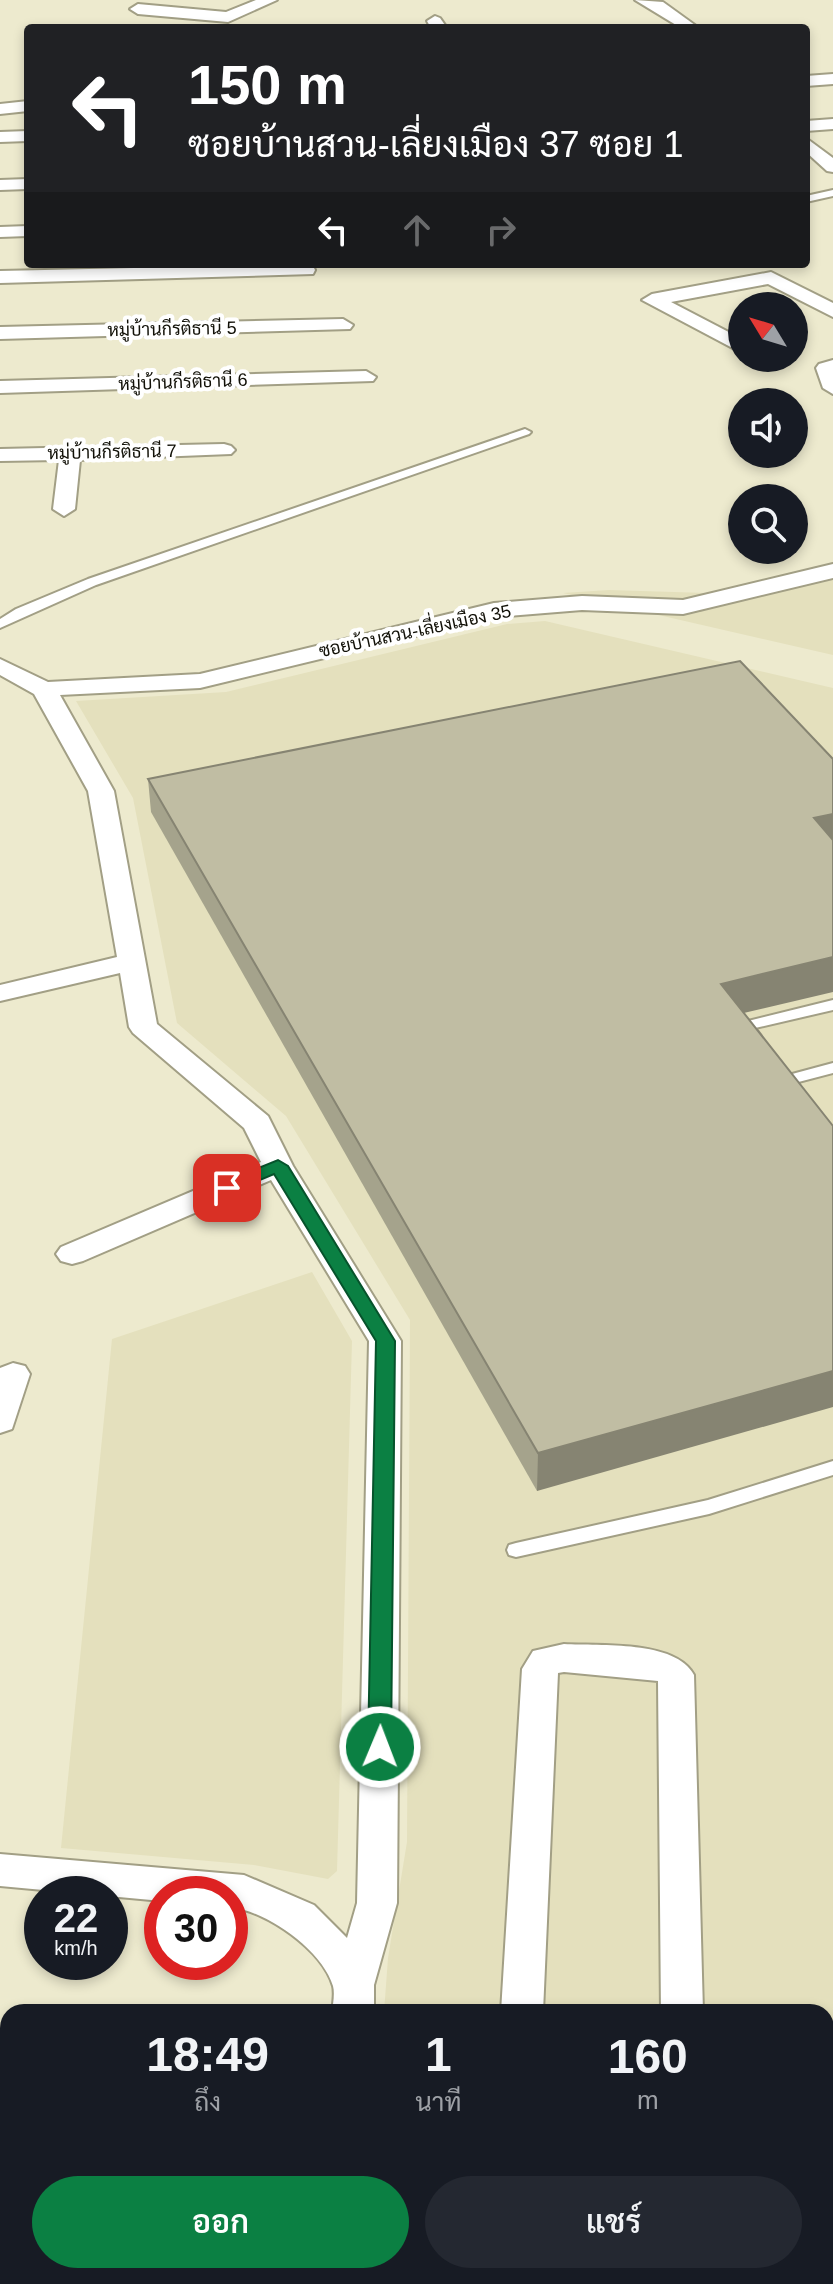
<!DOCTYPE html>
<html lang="th">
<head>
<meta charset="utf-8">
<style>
  :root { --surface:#171b24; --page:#242831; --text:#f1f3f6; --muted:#9ea1a6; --accent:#0b8043 }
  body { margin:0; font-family:Arial,Sarabun,sans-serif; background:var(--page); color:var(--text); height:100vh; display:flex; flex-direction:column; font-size:30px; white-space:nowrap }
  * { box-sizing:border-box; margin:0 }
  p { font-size:26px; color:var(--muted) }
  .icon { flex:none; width:44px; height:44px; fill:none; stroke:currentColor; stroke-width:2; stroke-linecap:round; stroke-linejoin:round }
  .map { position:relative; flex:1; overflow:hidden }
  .side { position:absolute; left:0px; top:2004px; width:834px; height:280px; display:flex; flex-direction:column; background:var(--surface); border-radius:24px 24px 0 0; box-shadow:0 4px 12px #0003 }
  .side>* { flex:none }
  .banner { position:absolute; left:24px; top:24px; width:786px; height:244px; border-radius:8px; box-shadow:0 4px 12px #0003; background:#202124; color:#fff; overflow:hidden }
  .needle { width:52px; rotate:308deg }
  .buttons { position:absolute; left:728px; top:292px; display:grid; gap:16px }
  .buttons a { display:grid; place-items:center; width:80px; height:80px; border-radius:50%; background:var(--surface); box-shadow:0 4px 12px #0003; font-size:40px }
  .speed { position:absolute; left:24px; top:1876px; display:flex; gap:16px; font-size:40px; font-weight:700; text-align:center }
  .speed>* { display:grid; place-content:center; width:104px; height:104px; border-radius:50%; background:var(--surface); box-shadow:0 4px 12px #0003; line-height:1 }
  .speed small { font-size:20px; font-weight:400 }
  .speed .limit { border:12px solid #d22; background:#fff; color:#111 }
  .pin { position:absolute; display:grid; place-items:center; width:68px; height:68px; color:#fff; margin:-34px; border-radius:16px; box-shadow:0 4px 12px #0006 }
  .me { position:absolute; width:88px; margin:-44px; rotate:1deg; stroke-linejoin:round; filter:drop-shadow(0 0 6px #0008) }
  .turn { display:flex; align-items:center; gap:28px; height:168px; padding:0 32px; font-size:36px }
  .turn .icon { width:104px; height:104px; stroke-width:2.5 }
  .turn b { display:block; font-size:56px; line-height:68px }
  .lanes { display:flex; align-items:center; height:76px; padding:0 32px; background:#0003; justify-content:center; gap:40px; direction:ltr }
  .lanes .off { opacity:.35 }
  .eta { display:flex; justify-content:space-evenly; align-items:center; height:136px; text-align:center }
  .eta b { font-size:48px; font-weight:600; line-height:56px }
  .primary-button { display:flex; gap:16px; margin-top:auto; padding:16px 32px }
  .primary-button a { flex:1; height:92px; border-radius:48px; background:var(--accent); color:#fff; font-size:32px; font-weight:600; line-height:92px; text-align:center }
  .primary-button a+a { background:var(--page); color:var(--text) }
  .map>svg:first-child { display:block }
  .built { fill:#e4e0bd }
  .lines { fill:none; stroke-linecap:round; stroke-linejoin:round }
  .service-casing { stroke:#a29f85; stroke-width:4 }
  .minor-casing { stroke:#a29f85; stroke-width:4 }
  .service { fill:#fff; fill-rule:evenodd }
  .minor { fill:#fff; fill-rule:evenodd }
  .wall { fill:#a5a38c }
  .shaded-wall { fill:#868472 }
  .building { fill:#c0bda3; stroke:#868472; stroke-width:2 }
  .route { fill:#0b8043; stroke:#07532c; stroke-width:2 }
  .labels { text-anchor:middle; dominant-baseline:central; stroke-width:8; stroke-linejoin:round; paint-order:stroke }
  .far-street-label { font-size:18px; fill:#111007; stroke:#fff }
</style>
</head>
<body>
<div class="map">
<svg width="833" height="2284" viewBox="0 0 833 2284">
  <rect width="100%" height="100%" fill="#edeace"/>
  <g class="built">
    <path d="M 833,563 L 833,655 L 563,593 L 609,590 L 706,593 Z"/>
    <path d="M 545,621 L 833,688 L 833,2284 L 437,2284 L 433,2276 L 826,2276 L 826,2012 L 384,2012 L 388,1958 L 407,1842 L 410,1320 L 286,1116 L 177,1023 L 133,798 L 76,701 L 226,692 L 507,624 Z"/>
    <path d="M 312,1272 L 352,1341 L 337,1871 L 328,1879 L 254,1865 L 61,1848 L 112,1339 Z"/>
  </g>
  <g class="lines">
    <defs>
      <g id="service">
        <path d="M 833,190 L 833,196 L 806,202 L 806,196 Z"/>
        <path d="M 525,429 L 531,432 L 529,434 L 96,585 L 0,628 L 0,619 L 16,609 L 88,579 Z"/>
        <path d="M 833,1000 L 833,1010 L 755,1028 L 761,1036 L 758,1039 L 748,1039 L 737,1026 L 740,1023 Z"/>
        <path d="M 833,1063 L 833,1073 L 787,1085 L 779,1080 L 781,1077 Z"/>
        <path d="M 833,1461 L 833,1475 L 709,1514 L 516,1557 L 509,1555 L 507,1550 L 509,1545 L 516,1543 L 708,1500 Z"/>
      </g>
      <g id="minor">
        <path d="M 256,0 L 277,0 L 228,22 L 138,14 L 130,9 L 138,4 L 226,12 Z"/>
        <path d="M 635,0 L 663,2 L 699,28 L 681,28 Z"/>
        <path d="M 435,16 L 440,18 L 447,28 L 431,28 L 427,21 Z"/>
        <path d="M 833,74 L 833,84 L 806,86 L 806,76 Z"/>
        <path d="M 28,101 L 28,111 L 0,114 L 0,104 Z"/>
        <path d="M 833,119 L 833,129 L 806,131 L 806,121 Z"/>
        <path d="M 28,131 L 28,141 L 0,142 L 0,132 Z"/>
        <path d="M 806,138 L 833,158 L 833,172 L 827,171 L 806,152 Z"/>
        <path d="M 28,179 L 28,189 L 0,190 L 0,180 Z"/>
        <path d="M 28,226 L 28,236 L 0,237 L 0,227 Z"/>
        <path d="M 306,264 L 313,266 L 315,270 L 313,274 L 0,283 L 0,271 Z"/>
        <path d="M 771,272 L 833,303 L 833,317 L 768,284 L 671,302 L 742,339 L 742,353 L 642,300 L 652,294 Z"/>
        <path d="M 343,319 L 353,325 L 350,329 L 0,339 L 0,327 Z"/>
        <path d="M 833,360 L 833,394 L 823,388 L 816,368 L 819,364 Z"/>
        <path d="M 366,371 L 376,377 L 373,381 L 0,393 L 0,381 Z"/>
        <path d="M 224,444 L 231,446 L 235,450 L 231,454 L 80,460 L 75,509 L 64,516 L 53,509 L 59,460 L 0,461 L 0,449 Z"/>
        <path d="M 833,564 L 833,578 L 683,614 L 582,610 L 494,617 L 200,688 L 60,695 L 114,791 L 157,1024 L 268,1116 L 293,1166 L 401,1341 L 397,1903 L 374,1985 L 374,2012 L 332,2012 C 333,2004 335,1993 333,1986 C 322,1950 267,1911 230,1907 L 230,1894 L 162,1894 L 162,1901 L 0,1886 L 0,1854 L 244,1875 L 314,1905 L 347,1938 L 357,1903 L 369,1341 L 271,1180 L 83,1261 L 72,1264 L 61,1261 L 56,1254 L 61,1247 L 261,1162 L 244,1128 L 133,1033 L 129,1027 L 120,973 L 0,1001 L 0,985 L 117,957 L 88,791 L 34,694 L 0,675 L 0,659 L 48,682 L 200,674 L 494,603 L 582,596 L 683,600 Z"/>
        <path d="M 13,1363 L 25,1366 L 30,1374 L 12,1429 L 0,1433 L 0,1368 Z"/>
        <path d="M 564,1644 C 600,1646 676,1640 694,1675 L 703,2012 L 661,2012 L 658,1681 L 564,1672 L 558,1673 L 543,2012 L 501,2012 L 522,1669 L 533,1651 Z"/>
        <path d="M 337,2276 L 381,2276 L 384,2284 L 340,2284 Z"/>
        <path d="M 502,2276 L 548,2276 L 551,2284 L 505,2284 Z"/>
        <path d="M 632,2276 L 679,2276 L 676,2284 L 629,2284 Z"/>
      </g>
    </defs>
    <use href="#service" class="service-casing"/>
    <use href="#minor" class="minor-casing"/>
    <use href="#service" class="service"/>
    <use href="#minor" class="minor"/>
  </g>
  <path class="wall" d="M 148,779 L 744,1013 L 537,1491 L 151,812 Z"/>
  <g class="shaded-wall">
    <path d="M 833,814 L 833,847 L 814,818 Z"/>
    <path d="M 833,957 L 833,992 L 718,1019 L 721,984 Z"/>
    <path d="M 833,1371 L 833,1407 L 537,1491 L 538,1453 Z"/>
  </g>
  <path class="building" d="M 740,661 L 833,759 L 833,814 L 814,818 L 833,840 L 833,957 L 721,984 L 833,1126 L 833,1371 L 538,1453 L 148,779 Z"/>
  <path class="route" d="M 278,1160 L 288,1166 L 395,1341 L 391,1747 L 388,1753 L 380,1756 L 371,1753 L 368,1747 L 376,1341 L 274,1174 L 227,1194 L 218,1188 L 220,1184 Z"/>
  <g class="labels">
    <g class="far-street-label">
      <text transform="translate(172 329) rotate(-1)">หมู่บ้านกีรติธานี 5</text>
      <text transform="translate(183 382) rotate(-2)">หมู่บ้านกีรติธานี 6</text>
      <text transform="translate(112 452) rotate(-1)">หมู่บ้านกีรติธานี 7</text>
      <text transform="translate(415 631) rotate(-12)">ซอยบ้านสวน-เลี่ยงเมือง 35</text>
    </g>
  </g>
</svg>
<div class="buttons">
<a><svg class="needle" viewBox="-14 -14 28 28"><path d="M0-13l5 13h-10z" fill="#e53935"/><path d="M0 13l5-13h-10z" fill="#9ea1a6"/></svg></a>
<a><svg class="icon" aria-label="sound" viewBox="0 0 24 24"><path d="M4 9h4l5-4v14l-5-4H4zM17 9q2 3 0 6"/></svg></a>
<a><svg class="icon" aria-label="search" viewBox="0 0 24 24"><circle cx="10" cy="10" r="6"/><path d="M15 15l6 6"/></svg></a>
</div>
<div class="speed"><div>22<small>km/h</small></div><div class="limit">30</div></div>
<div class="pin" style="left:227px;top:1188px;background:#d93025"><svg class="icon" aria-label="arrive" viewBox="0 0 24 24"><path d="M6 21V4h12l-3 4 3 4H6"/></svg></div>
<svg class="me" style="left:380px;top:1747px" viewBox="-20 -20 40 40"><circle r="17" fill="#0b8043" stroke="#fff" stroke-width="3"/><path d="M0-11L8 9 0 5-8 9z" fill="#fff"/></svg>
<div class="banner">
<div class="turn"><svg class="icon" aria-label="left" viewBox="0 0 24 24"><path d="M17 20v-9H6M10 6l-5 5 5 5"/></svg><div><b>150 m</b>ซอยบ้านสวน-เลี่ยงเมือง 37 ซอย 1</div></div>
<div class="lanes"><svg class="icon" aria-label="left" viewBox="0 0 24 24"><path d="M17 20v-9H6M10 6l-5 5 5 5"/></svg><svg class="icon off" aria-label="ahead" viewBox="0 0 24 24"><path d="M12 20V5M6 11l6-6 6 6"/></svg><svg class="icon off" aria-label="right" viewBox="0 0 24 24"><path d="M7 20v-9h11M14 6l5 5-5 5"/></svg></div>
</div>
<section class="side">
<div class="eta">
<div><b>18:49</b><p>ถึง</p></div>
<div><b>1</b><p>นาที</p></div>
<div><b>160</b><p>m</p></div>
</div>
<div class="primary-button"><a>ออก</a><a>แชร์</a></div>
</section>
</div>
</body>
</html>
